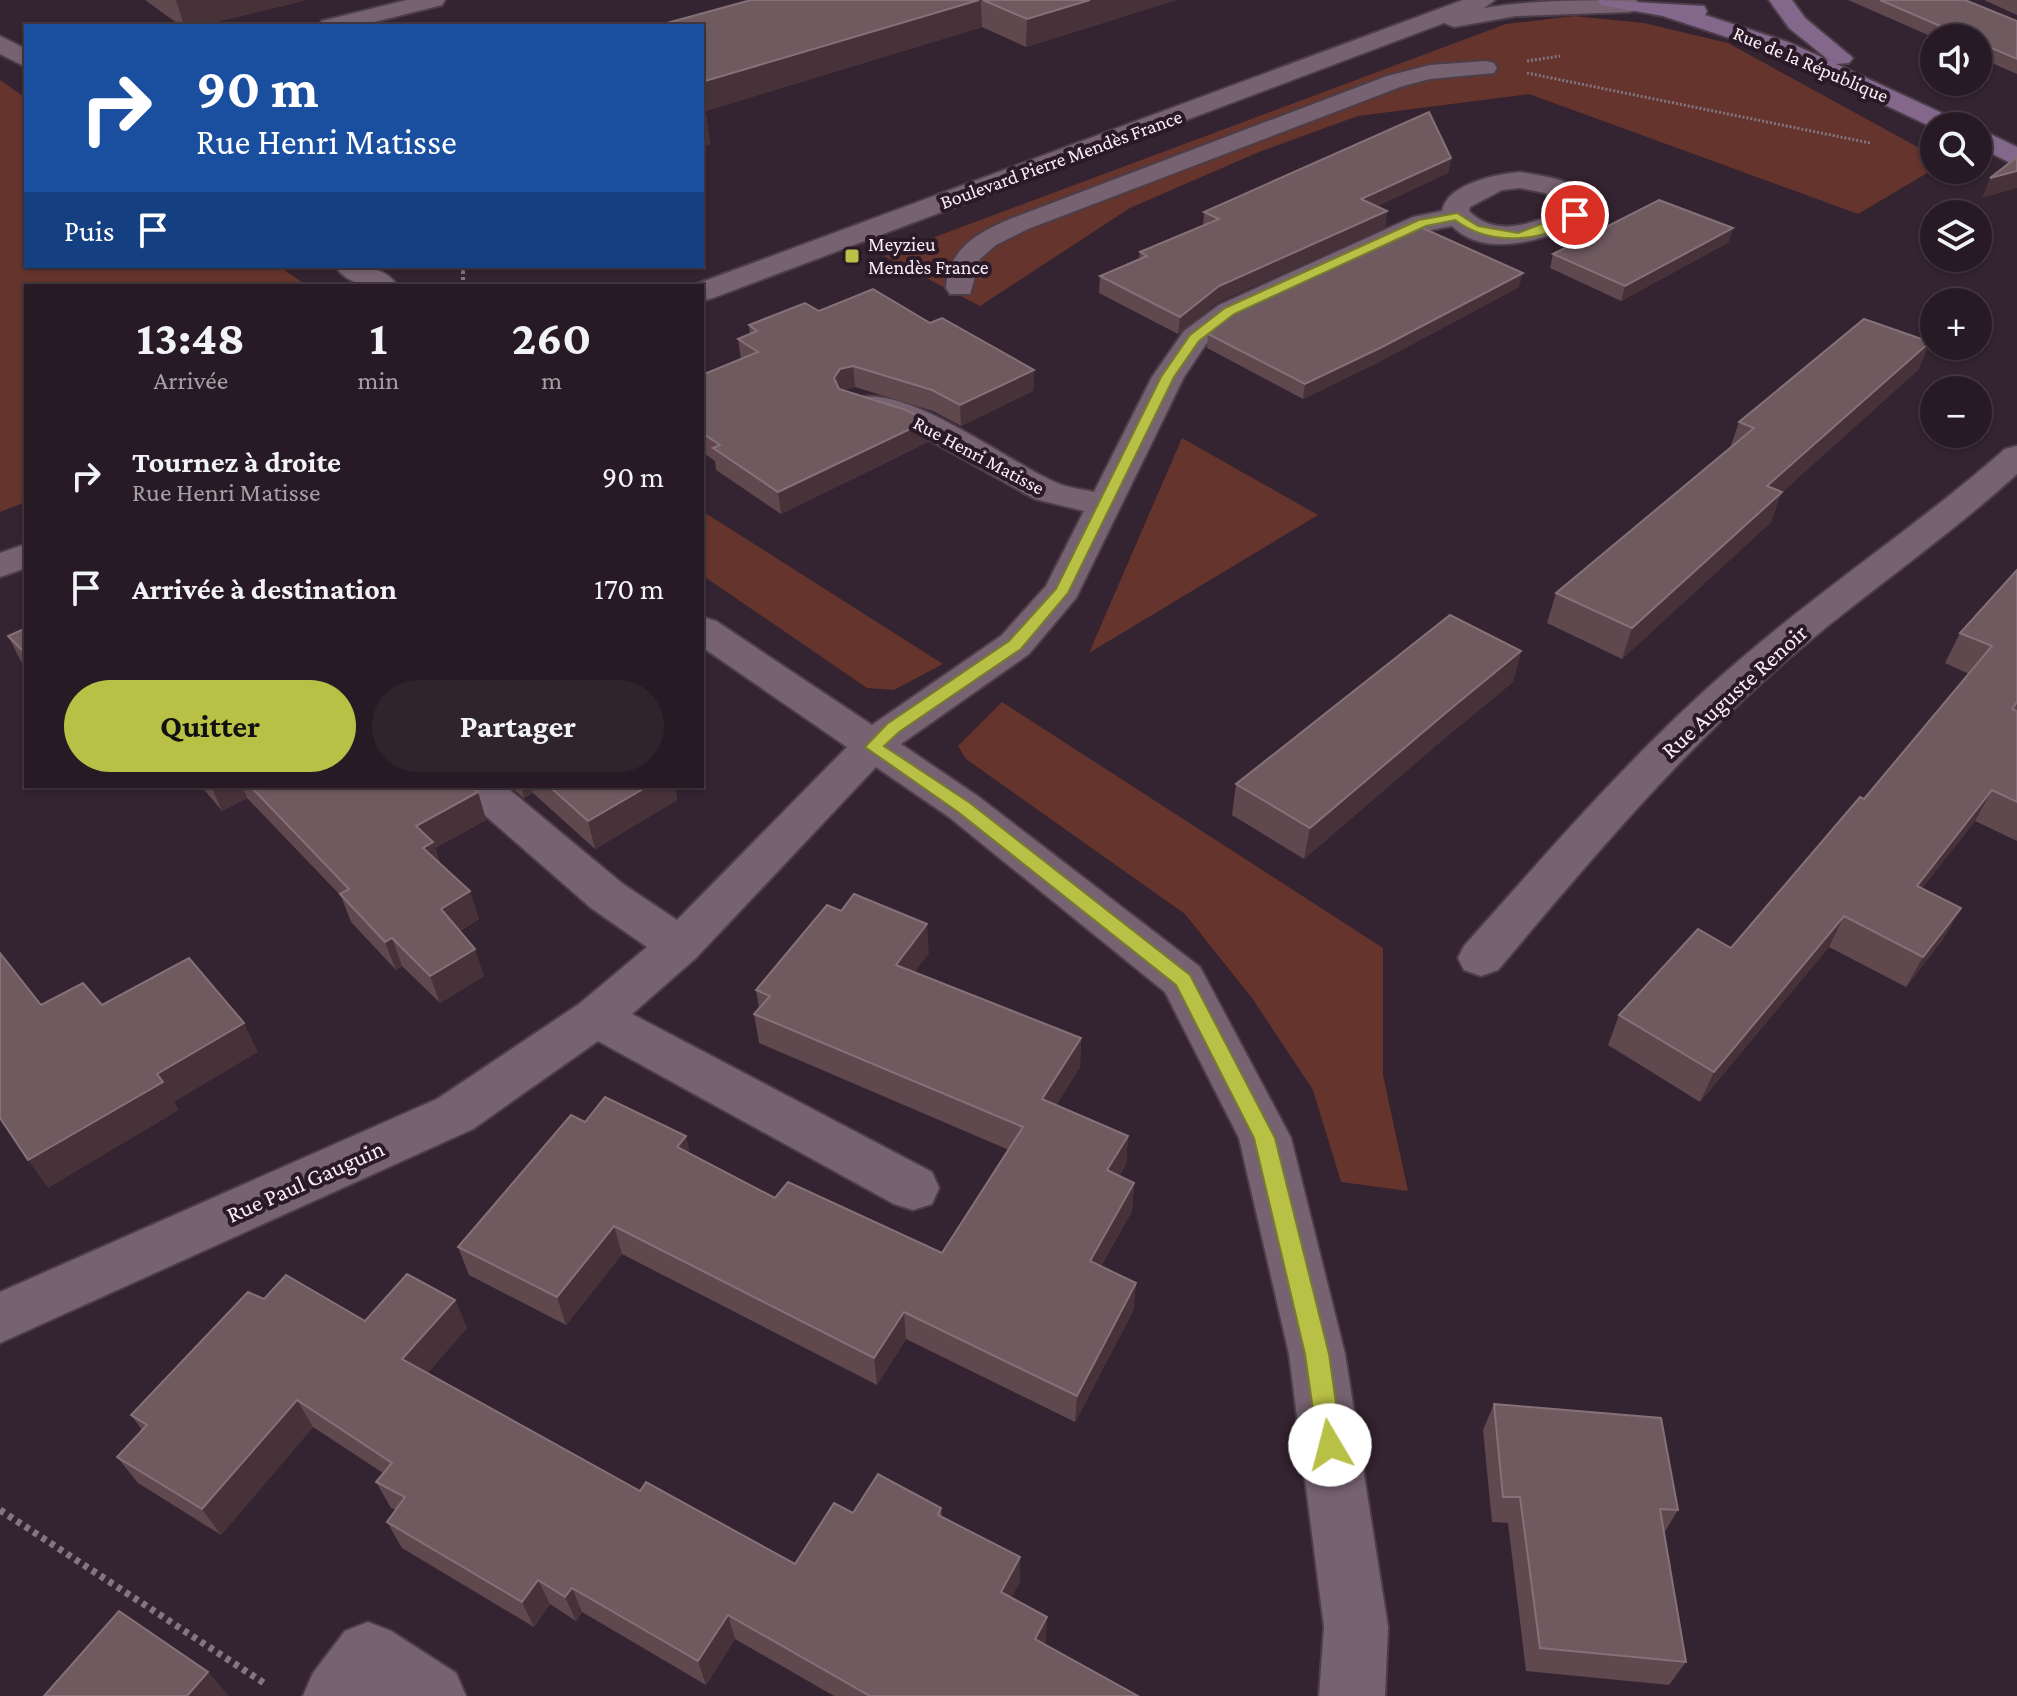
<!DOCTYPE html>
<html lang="fr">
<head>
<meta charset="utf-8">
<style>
  :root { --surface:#271a24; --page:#2f232c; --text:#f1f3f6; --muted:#a4a1a6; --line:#433841; --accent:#b9c046 }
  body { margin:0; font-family:"Crimson Pro",serif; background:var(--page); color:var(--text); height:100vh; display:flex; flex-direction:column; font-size:30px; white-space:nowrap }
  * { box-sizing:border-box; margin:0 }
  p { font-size:26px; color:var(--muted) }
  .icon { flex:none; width:44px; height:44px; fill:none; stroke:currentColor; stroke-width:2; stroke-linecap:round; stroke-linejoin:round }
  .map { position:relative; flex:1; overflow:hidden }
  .details { position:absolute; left:24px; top:284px; width:680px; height:504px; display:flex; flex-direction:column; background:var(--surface); border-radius:0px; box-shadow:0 2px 6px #0004,0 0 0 2px var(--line) }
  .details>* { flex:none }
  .banner { position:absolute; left:24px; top:24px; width:680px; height:244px; border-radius:0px; box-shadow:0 2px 6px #0004,0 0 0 2px var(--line); background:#1a4fa0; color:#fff; overflow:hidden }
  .tools { position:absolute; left:1920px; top:24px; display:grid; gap:16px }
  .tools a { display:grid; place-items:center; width:72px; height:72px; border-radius:50%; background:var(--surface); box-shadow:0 2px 6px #0004,0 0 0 2px var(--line); font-size:40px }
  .pin { position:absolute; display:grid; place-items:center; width:68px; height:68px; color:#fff; margin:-34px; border:4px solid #fff; border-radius:50%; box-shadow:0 2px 8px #0007 }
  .me { position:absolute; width:88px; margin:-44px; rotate:352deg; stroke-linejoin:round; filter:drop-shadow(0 0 6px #0008) }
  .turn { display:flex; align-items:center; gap:28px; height:168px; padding:0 40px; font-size:36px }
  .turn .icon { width:104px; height:104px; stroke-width:2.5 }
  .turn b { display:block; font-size:56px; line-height:68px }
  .then { display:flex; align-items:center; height:76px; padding:0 40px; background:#0003; gap:16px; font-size:30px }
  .eta { display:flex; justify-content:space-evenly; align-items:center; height:136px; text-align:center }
  .eta b { font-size:48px; font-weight:700; line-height:56px }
  .cta { display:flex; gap:16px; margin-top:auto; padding:16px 40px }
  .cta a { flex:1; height:92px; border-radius:48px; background:var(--accent); color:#111; font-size:32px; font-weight:700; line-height:92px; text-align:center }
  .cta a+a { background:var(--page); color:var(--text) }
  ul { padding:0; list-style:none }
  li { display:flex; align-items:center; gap:24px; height:112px; padding:0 40px }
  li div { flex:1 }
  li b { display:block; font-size:30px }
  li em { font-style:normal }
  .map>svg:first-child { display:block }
  .green { fill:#65342c }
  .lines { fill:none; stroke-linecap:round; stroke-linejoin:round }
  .pedestrian-casing { stroke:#4c3e49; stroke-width:4 }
  .minor-casing { stroke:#4c3e49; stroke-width:4 }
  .tertiary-casing { stroke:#4c3e49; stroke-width:4 }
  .secondary-casing { stroke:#4c3e49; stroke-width:4 }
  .path-far2 { stroke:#847580; stroke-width:3; stroke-dasharray:2 2; stroke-linecap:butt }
  .path-far1 { stroke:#847580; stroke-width:4; stroke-dasharray:3 3; stroke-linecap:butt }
  .path { stroke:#847580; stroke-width:7; stroke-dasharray:5 5; stroke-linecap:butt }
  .pedestrian { fill:#766271; fill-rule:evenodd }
  .minor { fill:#766271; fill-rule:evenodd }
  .tertiary { fill:#766271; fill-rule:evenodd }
  .secondary { fill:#84688b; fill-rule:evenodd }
  .wall { fill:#5f484e }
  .shaded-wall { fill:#47323a }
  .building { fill:#6f5a60; stroke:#857177; stroke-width:2 }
  .route { fill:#b9c046; stroke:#787d2e; stroke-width:2 }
  .poi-dot { fill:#b9c046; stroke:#2a1926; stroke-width:3 }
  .labels { text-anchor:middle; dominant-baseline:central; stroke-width:8; stroke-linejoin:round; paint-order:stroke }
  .far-street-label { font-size:20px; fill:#faeef6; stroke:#2a1926 }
  .far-poi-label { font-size:20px; fill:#faeef6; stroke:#2a1926; text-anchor:start }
  .street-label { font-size:24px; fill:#faeef6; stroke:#2a1926 }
</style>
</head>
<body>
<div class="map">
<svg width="2017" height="1696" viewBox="0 0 2017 1696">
  <rect width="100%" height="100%" fill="#342330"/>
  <g class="green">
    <path d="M 1574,16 L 1644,23 L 1728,43 L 1934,156 L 1934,169 L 1858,214 L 1529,94 L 1358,116 L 1259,152 L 1130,208 L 980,306 L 884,256 L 1506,24 Z"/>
    <path d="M 0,80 L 26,98 L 26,266 L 278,266 L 308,286 L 26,286 L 26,502 L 0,512 Z"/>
    <path d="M 1182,438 L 1318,515 L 1089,653 Z"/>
    <path d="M 702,511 L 943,664 L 894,690 L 867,688 L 702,575 Z"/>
    <path d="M 1002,702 L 1383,948 L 1383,1075 L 1408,1191 L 1341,1182 L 1313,1090 L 1252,998 L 1185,914 L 966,759 L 958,746 Z"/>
  </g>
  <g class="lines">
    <defs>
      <path id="pedestrian" d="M 1486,61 L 1494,63 L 1497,68 L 1494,73 L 1430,79 L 1403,86 L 1028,229 L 996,245 L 980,259 L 970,294 L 950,294 L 946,288 C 948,249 977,233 1010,219 L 1387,76 L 1430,65 Z"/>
      <g id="minor">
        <path d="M 407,0 L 445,0 L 442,5 L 358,26 L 318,26 L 322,21 Z"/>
        <path d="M 0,36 L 26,49 L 26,67 L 0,54 Z"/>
        <path d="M 1520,172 C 1546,177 1575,178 1591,202 C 1590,208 1590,215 1586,220 C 1581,225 1570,228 1563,230 C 1530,244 1480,255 1452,226 L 1431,230 L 1241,317 L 1206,344 L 1184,377 L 1076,598 L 1029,654 L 901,744 L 979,797 L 1200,967 L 1283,1123 L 1291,1138 L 1345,1354 L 1388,1627 L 1385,1696 L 1319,1696 L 1324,1627 L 1289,1354 L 1239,1138 L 1165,992 L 949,817 L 876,767 L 696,958 L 632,1014 L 932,1172 L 939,1188 L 932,1204 L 913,1210 L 894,1204 L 598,1041 L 473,1129 L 0,1343 L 0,1292 L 437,1099 L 579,1004 L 647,947 L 591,908 L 463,796 L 457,786 L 505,786 L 623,884 L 677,920 L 847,747 L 702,647 L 702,617 L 716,621 L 872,725 L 1001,636 L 1046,586 L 1084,511 L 1035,499 L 908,428 L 858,412 L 854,405 L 858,398 C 909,385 1009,463 1057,483 C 1068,488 1082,489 1094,492 L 1152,377 L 1184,331 L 1219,305 L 1413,217 L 1442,211 C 1447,184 1496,174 1520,172 ZM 1520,188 L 1545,193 L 1560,201 L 1562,211 C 1531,224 1496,238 1469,211 L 1470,207 L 1502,190 Z"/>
        <path d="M 335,266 C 359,266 383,264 398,286 C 374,286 350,288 335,266 Z"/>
        <path d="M 2017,446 L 2017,474 C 1938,546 1847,605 1768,677 C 1669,766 1583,869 1498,970 L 1481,976 L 1464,970 L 1458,958 L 1464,946 C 1553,846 1641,743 1743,657 C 1828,584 1921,523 2005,449 Z"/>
        <path d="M 368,1622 L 391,1631 L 456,1673 L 466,1696 L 303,1696 L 313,1673 L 345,1631 Z"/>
      </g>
      <g id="tertiary">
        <path d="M 1463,0 L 1495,0 L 1484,8 C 1534,0 1585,0 1636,0 L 1640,5 L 1637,10 L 1629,12 L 1516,16 L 1454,27 L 1444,23 L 713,298 L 702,301 L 702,286 L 691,286 Z"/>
        <path d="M 26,544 L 26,568 L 0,577 L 0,553 Z"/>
      </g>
      <g id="secondary">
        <path d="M 1598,0 L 1704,6 L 1707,11 L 1705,15 L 1788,42 L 1830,61 L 1789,28 L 1769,0 L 1792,0 L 1805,18 L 1853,58 L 1849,63 L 1836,64 L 1959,121 L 1963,126 L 1934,128 L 1772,52 L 1663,16 L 1601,5 Z"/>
        <path d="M 1978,128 L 2017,147 L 2017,166 L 1978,147 Z"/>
      </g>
    </defs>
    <use href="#pedestrian" class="pedestrian-casing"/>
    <use href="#minor" class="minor-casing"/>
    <use href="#tertiary" class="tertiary-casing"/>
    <use href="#secondary" class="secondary-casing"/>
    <g class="path-far2">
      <path d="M 1527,61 L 1560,56"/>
      <path d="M 1527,73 L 1870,143"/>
      <path d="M 463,266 L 463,273"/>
    </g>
    <path class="path-far1" d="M 463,271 L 463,286"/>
    <path class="path" d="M 0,1510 L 267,1685"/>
    <use href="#pedestrian" class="pedestrian"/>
    <use href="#minor" class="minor"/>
    <use href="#tertiary" class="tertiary"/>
    <use href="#secondary" class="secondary"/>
  </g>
  <g class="wall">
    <path d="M 145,0 L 306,0 L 199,26 L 181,26 Z"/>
    <path d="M 751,0 L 1176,0 L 1026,47 L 982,27 L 702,112 L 706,115 L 710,144 L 702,147 L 702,26 Z"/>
    <path d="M 1848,0 L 1965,0 L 2017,21 L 2017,74 L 1978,57 L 1978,38 L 1935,38 Z"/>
    <path d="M 1984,0 L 2017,0 L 2017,15 Z"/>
    <path d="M 1451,158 L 1448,173 L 1377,206 L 1387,211 L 1385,227 L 1218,302 L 1178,334 L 1099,293 L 1100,276 L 1139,259 L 1140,252 L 1203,226 L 1204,212 Z"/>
    <path d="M 1729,242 L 1621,301 L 1550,268 L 1553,254 Z"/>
    <path d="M 1519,287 L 1379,362 L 1303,399 L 1207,348 L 1208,334 Z"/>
    <path d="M 819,311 L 930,323 L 1034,370 L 1033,391 L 961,426 L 933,411 L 855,387 L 842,390 L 927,421 L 928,442 L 781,514 L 716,470 L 715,461 L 702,452 L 702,375 L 741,359 L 738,339 L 750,334 L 749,325 Z"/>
    <path d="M 1930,342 L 1918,370 L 1781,493 L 1771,522 L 1622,659 L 1547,623 L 1556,593 L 1730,448 L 1739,422 Z"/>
    <path d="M 2017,570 L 2017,841 L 1975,821 L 1922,888 L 1961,908 L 1943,939 L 1906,987 L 1829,947 L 1700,1102 L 1608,1045 L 1619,1015 L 1731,948 L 1864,799 L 1969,674 L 1945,663 L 1960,633 Z"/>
    <path d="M 26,628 L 26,667 L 22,663 L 8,636 Z"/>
    <path d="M 1521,651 L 1513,682 L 1440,742 L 1304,859 L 1232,815 L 1236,784 Z"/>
    <path d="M 201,786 L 470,786 L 478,792 L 486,820 L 435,848 L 440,863 L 479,919 L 460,931 L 484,976 L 440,1003 L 402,966 L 396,970 L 351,922 L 341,896 L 247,798 L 222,811 Z"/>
    <path d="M 509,786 L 675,786 L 677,800 L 595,849 L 533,793 L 524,798 Z"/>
    <path d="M 929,953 L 914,972 L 1081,1038 L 1080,1067 L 1056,1105 L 1128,1136 L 1126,1164 L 1119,1176 L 1134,1183 L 1132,1211 L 1101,1266 L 1136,1283 L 1133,1311 L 1075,1422 L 906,1339 L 877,1385 L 622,1254 L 566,1325 L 469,1275 L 458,1247 L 585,1122 L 686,1136 L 690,1154 L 775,1198 L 942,1253 L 1009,1150 L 759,1043 L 754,1014 L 759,1008 L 756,990 Z"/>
    <path d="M 264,1299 L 365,1321 L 455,1300 L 467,1328 L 427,1373 L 640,1491 L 795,1564 L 853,1513 L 941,1508 L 942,1517 L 1020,1557 L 1020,1582 L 1011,1597 L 1046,1641 L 1044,1644 L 1138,1696 L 834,1696 L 735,1639 L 706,1685 L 582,1612 L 576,1621 L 550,1604 L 534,1627 L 402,1548 L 387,1522 L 396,1510 L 391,1508 L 376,1482 L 383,1473 L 313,1427 L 221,1535 L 138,1483 L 117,1457 L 142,1430 L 131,1415 Z"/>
    <path d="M 1494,1404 L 1678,1510 L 1664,1533 L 1686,1662 L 1669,1685 L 1526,1671 L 1508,1523 L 1492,1522 L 1483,1430 Z"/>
  </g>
  <g class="shaded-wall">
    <path d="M 176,0 L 306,0 L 199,26 L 184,26 Z"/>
    <path d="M 979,0 L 981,0 L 982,27 L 702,112 L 702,82 Z"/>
    <path d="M 1090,0 L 1176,0 L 1026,47 L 1027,19 Z"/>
    <path d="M 706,115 L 710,144 L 702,147 L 702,116 Z"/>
    <path d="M 1451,158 L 1448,173 L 1359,215 L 1361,199 Z"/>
    <path d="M 2017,171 L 2017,188 L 1982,198 L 1990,178 Z"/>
    <path d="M 1387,211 L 1385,227 L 1218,302 L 1178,334 L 1180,317 L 1219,286 Z"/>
    <path d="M 1733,228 L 1729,242 L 1621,301 L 1625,286 Z"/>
    <path d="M 1523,273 L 1519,287 L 1379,362 L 1303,399 L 1305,384 Z"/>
    <path d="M 1930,342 L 1918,370 L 1781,493 L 1771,522 L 1622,659 L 1632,628 L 1767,486 Z"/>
    <path d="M 853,366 L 855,387 L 841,390 L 835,399 L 834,378 L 840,369 Z"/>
    <path d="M 1034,370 L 1033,391 L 961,426 L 960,405 Z"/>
    <path d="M 927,421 L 928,442 L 781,514 L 778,492 Z"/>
    <path d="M 1521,651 L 1513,682 L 1440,742 L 1304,859 L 1310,828 L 1448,711 Z"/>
    <path d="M 211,786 L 242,786 L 247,798 L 222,811 Z"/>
    <path d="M 521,786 L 531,786 L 533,793 L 524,798 Z"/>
    <path d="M 648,786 L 675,786 L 677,800 L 595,849 L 588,821 Z"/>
    <path d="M 1992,790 L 1975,821 L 1900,916 L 1917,886 Z"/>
    <path d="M 478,792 L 486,820 L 435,848 L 442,870 L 433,875 L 416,826 Z"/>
    <path d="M 470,891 L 479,919 L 451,936 L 441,909 Z"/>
    <path d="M 1961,908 L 1943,939 L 1906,987 L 1923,957 Z"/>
    <path d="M 1844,916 L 1829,947 L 1700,1102 L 1714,1072 Z"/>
    <path d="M 927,924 L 929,953 L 898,994 L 896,965 Z"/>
    <path d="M 392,938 L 402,966 L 396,970 L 385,942 Z"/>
    <path d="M 475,949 L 484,976 L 440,1003 L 430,976 Z"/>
    <path d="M 244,1023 L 258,1052 L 174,1102 L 179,1110 L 48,1188 L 28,1160 L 157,1074 Z"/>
    <path d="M 1081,1038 L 1080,1067 L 1041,1128 L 1042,1099 Z"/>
    <path d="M 686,1136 L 692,1164 L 677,1147 Z"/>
    <path d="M 1128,1136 L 1126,1164 L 1105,1199 L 1107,1170 Z"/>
    <path d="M 1134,1183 L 1132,1211 L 1088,1288 L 1090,1261 Z"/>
    <path d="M 614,1226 L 622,1254 L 566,1325 L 557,1297 Z"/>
    <path d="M 1136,1283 L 1133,1311 L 1075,1422 L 1077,1396 Z"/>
    <path d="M 455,1300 L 467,1328 L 416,1387 L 402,1359 Z"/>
    <path d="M 904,1312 L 906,1339 L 877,1385 L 874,1358 Z"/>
    <path d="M 297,1400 L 313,1427 L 221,1535 L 202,1509 Z"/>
    <path d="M 1020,1557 L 1020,1582 L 1001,1616 L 1001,1592 Z"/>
    <path d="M 538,1580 L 550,1604 L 534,1627 L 522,1602 Z"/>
    <path d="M 572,1588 L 582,1612 L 576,1621 L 565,1597 Z"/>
    <path d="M 728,1615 L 735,1639 L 706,1685 L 698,1661 Z"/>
    <path d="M 1047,1617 L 1046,1641 L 1034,1663 L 1035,1639 Z"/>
    <path d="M 208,1672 L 229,1696 L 187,1696 Z"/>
  </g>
  <g class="building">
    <path d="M 751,0 L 979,0 L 702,82 L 702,26 L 656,26 Z"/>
    <path d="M 983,0 L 1090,0 L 1027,19 Z"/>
    <path d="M 1880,0 L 1965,0 L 2017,21 L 2017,59 L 1978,42 L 1978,38 L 1968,38 Z"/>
    <path d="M 1429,112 L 1451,158 L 1361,199 L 1387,211 L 1219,286 L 1180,317 L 1100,276 L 1147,256 L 1140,252 L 1219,219 L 1204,212 Z"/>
    <path d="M 2017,157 L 2017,171 L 1990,178 Z"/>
    <path d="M 1659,200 L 1733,228 L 1625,286 L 1553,254 Z"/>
    <path d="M 1418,226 L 1523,273 L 1382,347 L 1305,384 L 1208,334 L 1244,305 Z"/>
    <path d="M 873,289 L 930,323 L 942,318 L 1034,370 L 960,405 L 932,390 L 853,366 L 840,369 L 834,378 L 839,389 L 906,410 L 927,421 L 778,492 L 713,448 L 720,445 L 702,433 L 702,375 L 758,352 L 738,339 L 757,331 L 749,325 L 805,303 L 819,311 Z"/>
    <path d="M 1864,319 L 1930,342 L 1767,486 L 1782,492 L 1632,628 L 1556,593 L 1754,428 L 1739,422 Z"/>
    <path d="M 2017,570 L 2017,702 L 2012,709 L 2017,711 L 2017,802 L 1992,790 L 1917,886 L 1961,908 L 1923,957 L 1844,916 L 1714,1072 L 1619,1015 L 1698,929 L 1731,948 L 1860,797 L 1864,799 L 1992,646 L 1960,633 Z"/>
    <path d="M 1450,615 L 1521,651 L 1448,711 L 1310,828 L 1236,784 Z"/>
    <path d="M 26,628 L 26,654 L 8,636 Z"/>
    <path d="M 250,786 L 470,786 L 478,792 L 416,826 L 433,842 L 423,848 L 470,891 L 441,909 L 475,949 L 430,976 L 392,938 L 385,942 L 340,894 L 349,889 Z"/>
    <path d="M 549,786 L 648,786 L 588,821 Z"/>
    <path d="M 854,894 L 927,924 L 896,965 L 1081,1038 L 1042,1099 L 1128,1136 L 1107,1170 L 1134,1183 L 1090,1261 L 1136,1283 L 1077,1396 L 904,1312 L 874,1358 L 614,1226 L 557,1297 L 458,1247 L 571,1115 L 585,1122 L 605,1097 L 686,1136 L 677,1147 L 775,1198 L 788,1182 L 942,1253 L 1023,1127 L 754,1014 L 770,996 L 756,990 L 827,905 L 841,911 Z"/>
    <path d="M 0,953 L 41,1005 L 83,983 L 102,1005 L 189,958 L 244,1023 L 157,1074 L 163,1082 L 28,1160 L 0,1118 Z"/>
    <path d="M 407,1274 L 455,1300 L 402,1359 L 640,1491 L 646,1482 L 795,1564 L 834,1503 L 853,1513 L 878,1474 L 941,1508 L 938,1515 L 1020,1557 L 1001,1592 L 1047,1617 L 1035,1639 L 1138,1696 L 870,1696 L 728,1615 L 698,1661 L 572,1588 L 565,1597 L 538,1580 L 522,1602 L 387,1522 L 405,1497 L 376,1482 L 392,1463 L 297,1400 L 202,1509 L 117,1457 L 147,1425 L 131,1415 L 248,1292 L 264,1299 L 286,1275 L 365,1321 Z"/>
    <path d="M 1494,1404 L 1661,1418 L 1678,1510 L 1660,1509 L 1686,1662 L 1540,1648 L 1520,1497 L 1503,1497 Z"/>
    <path d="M 119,1611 L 208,1672 L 187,1696 L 44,1696 Z"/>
  </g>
  <path class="route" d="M 1457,213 L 1478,226 L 1518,233 L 1571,213 L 1581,215 C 1546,243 1491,247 1455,220 L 1426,226 L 1234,314 L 1199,341 L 1174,377 L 1068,593 L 1021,649 L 899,732 L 884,746 L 970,803 L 1190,975 L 1275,1138 L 1329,1354 L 1342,1445 L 1339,1453 L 1330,1456 L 1321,1453 L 1318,1445 L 1305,1354 L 1254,1138 L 1176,985 L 958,812 L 865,747 L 887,724 L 1009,641 L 1056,589 L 1161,377 L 1190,335 L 1225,308 L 1419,220 Z"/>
  <rect class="poi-dot" x="844" y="248" width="16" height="16" rx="4"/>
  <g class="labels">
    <g class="far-street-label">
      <text transform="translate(1811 64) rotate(23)">Rue de la République</text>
      <text transform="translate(1061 159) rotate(-20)">Boulevard Pierre Mendès France</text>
      <text transform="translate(979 455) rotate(28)">Rue Henri Matisse</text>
    </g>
    <g class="far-poi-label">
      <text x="868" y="244">Meyzieu<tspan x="868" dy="23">Mendès France</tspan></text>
    </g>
    <g class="street-label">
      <text transform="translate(1734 691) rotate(-42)">Rue Auguste Renoir</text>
      <text transform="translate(305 1181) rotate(-24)">Rue Paul Gauguin</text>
    </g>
  </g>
</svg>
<div class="tools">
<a><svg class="icon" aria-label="sound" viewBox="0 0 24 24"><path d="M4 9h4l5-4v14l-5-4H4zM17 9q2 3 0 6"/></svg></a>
<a><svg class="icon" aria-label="search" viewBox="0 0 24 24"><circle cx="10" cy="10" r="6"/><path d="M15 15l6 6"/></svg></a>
<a><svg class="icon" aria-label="layers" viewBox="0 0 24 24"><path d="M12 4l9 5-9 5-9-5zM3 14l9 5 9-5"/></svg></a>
<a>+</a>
<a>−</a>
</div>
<div class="pin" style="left:1575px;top:215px;background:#d93025"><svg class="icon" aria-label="arrive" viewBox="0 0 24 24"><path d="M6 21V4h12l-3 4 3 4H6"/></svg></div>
<svg class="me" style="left:1330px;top:1445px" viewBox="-20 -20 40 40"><circle r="19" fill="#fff"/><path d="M0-13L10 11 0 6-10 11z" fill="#b9c046"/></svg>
<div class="banner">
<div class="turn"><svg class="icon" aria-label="right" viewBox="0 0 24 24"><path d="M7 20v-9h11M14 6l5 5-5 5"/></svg><div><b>90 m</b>Rue Henri Matisse</div></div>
<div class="then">Puis<svg class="icon" aria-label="arrive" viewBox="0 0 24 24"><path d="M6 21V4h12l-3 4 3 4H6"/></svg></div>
</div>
<section class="details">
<div class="eta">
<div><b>13:48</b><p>Arrivée</p></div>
<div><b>1</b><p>min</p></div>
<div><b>260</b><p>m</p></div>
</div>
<ul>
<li><svg class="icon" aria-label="right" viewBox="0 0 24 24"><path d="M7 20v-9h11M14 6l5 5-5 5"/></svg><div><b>Tournez à droite</b><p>Rue Henri Matisse</p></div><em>90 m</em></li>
<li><svg class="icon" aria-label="arrive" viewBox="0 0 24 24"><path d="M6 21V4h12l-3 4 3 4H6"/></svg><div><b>Arrivée à destination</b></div><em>170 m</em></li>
</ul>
<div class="cta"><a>Quitter</a><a>Partager</a></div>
</section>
</div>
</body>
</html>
